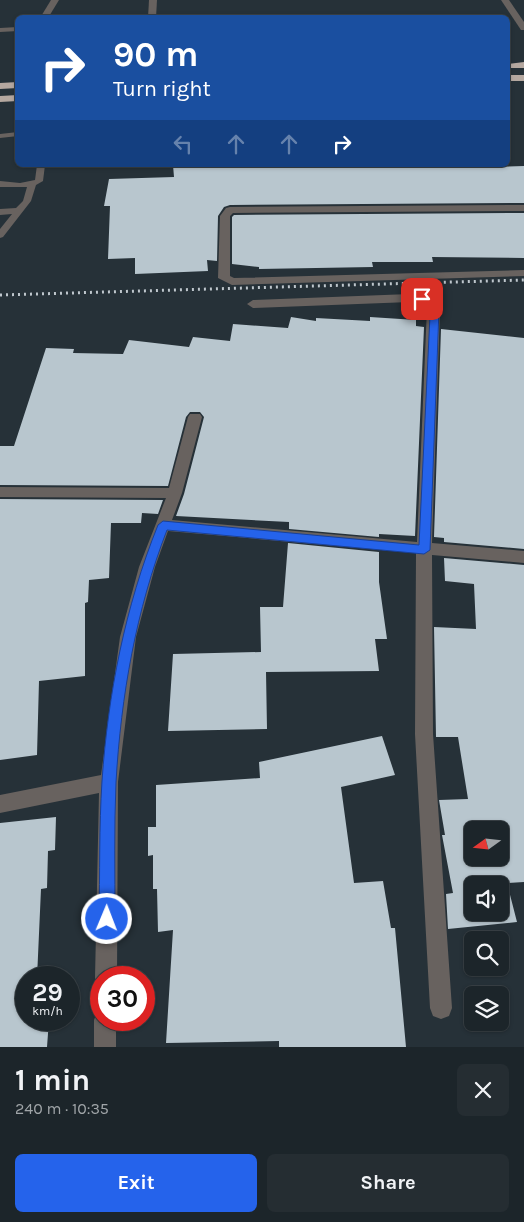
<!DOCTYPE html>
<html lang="en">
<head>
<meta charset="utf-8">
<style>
  :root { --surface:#1c252a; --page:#252d32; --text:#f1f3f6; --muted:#a0a5a8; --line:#3a4247; --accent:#2563eb }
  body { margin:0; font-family:Karla,sans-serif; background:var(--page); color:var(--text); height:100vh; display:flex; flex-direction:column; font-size:19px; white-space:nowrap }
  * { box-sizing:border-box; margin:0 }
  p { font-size:16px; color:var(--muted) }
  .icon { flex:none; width:28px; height:28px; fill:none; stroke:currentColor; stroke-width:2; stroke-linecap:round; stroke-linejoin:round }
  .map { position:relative; height:1047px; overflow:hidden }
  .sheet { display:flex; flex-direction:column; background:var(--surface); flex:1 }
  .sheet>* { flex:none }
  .top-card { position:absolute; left:15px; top:15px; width:495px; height:152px; border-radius:8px; box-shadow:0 1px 4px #0004,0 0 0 1px var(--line); background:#1a4fa0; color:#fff; overflow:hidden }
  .needle { width:32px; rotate:255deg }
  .tools { position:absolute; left:464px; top:821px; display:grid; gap:10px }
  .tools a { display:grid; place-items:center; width:45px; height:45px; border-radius:8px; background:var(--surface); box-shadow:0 1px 4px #0004,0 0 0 1px var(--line); font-size:25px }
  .speed { position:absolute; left:15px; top:966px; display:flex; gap:10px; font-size:25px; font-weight:700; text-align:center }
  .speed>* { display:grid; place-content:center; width:65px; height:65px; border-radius:50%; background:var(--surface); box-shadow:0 1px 4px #0004,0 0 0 1px var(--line); line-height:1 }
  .speed small { font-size:12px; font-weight:400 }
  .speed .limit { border:8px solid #d22; background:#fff; color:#111 }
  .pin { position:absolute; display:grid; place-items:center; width:42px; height:42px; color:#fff; margin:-21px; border-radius:10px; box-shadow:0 2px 8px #0006 }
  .me { position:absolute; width:55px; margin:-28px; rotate:1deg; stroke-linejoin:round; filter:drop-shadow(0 0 4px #0008) }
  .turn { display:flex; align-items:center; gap:18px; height:105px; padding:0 15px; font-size:22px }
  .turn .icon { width:65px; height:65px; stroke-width:2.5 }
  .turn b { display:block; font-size:35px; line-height:42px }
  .lanes { display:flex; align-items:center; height:48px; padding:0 15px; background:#0003; justify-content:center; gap:25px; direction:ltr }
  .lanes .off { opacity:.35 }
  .round { display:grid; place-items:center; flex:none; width:52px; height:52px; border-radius:8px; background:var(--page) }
  .head { display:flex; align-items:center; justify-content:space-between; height:85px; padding:0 15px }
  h1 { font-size:30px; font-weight:700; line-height:38px }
  .action { display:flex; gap:10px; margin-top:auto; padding:10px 15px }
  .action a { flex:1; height:58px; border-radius:8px; background:var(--accent); color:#fff; font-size:20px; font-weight:700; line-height:58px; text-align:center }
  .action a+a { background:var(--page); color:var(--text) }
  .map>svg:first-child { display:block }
  .building { fill:#b8c6ce; fill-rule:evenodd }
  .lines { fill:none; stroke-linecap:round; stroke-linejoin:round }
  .lane { fill:#68625f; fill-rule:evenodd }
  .street { fill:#68625f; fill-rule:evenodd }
  .highway { fill:#b5a8a0; fill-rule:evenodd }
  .rail { stroke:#bfc7cd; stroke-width:3; stroke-dasharray:2 4; stroke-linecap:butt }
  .route { fill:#2563eb; stroke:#184099 }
</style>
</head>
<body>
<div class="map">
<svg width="524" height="1047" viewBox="0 0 524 1047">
  <rect width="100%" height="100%" fill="#263138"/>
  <g class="building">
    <path d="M 173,165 L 398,165 L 398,168 L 449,166 L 450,168 L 524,166 L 524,203 L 230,205 L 224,207 L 218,216 L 217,261 L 207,260 L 208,271 L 135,274 L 135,258 L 108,259 L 110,206 L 104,206 L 109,179 L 174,177 Z"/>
    <path d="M 524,213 L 524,258 L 432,257 L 433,262 L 372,262 L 373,267 L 259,269 L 259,267 L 232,264 L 232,217 L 234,215 Z"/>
    <path d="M 291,317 L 316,321 L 316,318 L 370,321 L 370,317 L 416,320 L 416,326 L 424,327 L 415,536 L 379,534 L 379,537 L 289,529 L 289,522 L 176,516 L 184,494 L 204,417 L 200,412 L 190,412 L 186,417 L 168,486 L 0,485 L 0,446 L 14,446 L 46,348 L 74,349 L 73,353 L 123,354 L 129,340 L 189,347 L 193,337 L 230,341 L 233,324 L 288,328 Z"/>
    <path d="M 441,329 L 524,338 L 524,549 L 444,542 L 444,538 L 434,537 Z"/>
    <path d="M 0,499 L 163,500 L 158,514 L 142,513 L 141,523 L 111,523 L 109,578 L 89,580 L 88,602 L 85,603 L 85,676 L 39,681 L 37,755 L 0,760 Z"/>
    <path d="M 288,543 L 379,552 L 379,582 L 387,639 L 375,639 L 379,671 L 266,672 L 267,729 L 168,731 L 173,654 L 261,652 L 260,607 L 283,607 Z"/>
    <path d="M 444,558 L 524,565 L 524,882 L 507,883 L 517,922 L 448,929 L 446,894 L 453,893 L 442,835 L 445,835 L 439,800 L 468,799 L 458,737 L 436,737 L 434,627 L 476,629 L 474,584 L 445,581 ZM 472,830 L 500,830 L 500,858 L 472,858 ZM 472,885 L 500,885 L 500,912 L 472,912 Z"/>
    <path d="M 382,736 L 395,775 L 341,787 L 354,883 L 383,881 L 391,928 L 395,928 L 406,1047 L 279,1047 L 279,1041 L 166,1043 L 173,930 L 158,932 L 157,889 L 153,889 L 153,855 L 148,856 L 148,827 L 156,827 L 156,785 L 260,778 L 259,762 Z"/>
    <path d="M 56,817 L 55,850 L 48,851 L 47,888 L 41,889 L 37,978 L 26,978 L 26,1020 L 49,1020 L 47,1047 L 0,1047 L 0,823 Z"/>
  </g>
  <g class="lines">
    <g class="lane">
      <path d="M 18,132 L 18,136 L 0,138 L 0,134 Z"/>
      <path d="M 37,165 L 45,165 L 43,181 L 36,185 L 31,201 L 3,237 L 0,238 L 0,229 L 12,214 L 0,215 L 0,209 L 16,208 L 23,201 L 27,187 L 0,187 L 0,181 L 20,183 L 35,180 Z"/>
    </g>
    <g class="street">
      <path d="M 51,0 L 59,0 L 48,18 L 40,18 Z"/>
      <path d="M 149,0 L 157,0 L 156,18 L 148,18 Z"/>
      <path d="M 501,0 L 509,0 L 524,22 L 524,30 L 521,30 Z"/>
      <path d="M 18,27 L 18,31 L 0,32 L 0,28 Z"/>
      <path d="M 524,205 L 524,211 L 233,213 L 230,216 L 230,276 L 234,278 L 524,270 L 524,276 L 232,285 L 218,278 L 220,216 L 226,208 L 230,207 Z"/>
      <path d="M 410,294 L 431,299 L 440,309 L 432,543 L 524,551 L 524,563 L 432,555 L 433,734 L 452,1008 L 449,1016 L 441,1019 L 433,1016 L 430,1008 L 415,734 L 416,553 L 168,531 L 155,567 L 136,637 L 118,782 L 117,978 L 101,978 L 101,987 L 98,986 L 95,978 L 99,793 L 0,813 L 0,795 L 101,775 L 120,637 L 139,567 L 166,498 L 0,497 L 0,487 L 169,488 L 188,417 L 190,414 L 200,414 L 202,417 L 182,493 L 172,520 L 417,542 L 427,308 L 420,303 L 410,302 L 253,308 L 247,304 L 253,300 Z"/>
      <path d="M 101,1011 L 101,1020 L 116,1020 L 116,1047 L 94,1047 L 94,1020 L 97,1012 Z"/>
    </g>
    <g class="highway">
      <path d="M 524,62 L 524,68 L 508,68 L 508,64 Z"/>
      <rect x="508" y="75" width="16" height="6"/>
      <path d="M 18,82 L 18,88 L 0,89 L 0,83 Z"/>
      <path d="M 18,95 L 18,101 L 0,102 L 0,96 Z"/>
    </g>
    <path class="rail" d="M 0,295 L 524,280"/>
  </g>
  <path class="route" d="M 422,296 L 433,301 L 439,309 L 430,550 L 424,554 L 167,530 C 136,610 121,696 116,782 C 114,827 115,873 115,919 L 112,924 L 107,927 L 101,924 L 99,919 C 100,873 99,827 102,781 C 108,694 125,607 158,525 L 163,521 L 419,545 L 430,315 L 426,304 L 417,299 Z"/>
</svg>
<div class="tools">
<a><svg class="needle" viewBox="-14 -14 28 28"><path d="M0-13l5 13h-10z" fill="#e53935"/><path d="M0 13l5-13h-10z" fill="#a0a5a8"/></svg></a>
<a><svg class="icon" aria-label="sound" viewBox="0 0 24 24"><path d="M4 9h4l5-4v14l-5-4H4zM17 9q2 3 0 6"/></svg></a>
<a><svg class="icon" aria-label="search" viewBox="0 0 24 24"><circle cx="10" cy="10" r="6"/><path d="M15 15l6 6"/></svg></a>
<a><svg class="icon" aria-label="layers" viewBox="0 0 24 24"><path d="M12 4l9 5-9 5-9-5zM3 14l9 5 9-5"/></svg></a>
</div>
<div class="speed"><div>29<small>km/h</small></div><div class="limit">30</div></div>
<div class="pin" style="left:422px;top:299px;background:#d93025"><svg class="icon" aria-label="arrive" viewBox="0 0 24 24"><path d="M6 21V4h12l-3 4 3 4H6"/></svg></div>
<svg class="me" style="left:107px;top:919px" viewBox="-20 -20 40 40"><circle r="17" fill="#2563eb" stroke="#fff" stroke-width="3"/><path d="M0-11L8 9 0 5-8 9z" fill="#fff"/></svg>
<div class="top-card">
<div class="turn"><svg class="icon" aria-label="right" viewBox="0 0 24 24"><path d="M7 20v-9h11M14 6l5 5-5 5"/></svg><div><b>90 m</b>Turn right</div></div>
<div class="lanes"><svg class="icon off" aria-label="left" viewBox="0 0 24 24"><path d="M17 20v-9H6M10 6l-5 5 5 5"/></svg><svg class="icon off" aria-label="ahead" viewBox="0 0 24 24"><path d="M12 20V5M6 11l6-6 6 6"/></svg><svg class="icon off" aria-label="ahead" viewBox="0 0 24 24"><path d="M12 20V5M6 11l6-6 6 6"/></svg><svg class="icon" aria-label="right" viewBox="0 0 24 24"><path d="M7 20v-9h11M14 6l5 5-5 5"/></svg></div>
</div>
</div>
<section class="sheet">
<div class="head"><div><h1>1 min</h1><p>240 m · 10:35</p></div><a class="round"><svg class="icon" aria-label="close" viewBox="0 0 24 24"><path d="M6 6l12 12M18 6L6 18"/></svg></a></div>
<div class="action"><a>Exit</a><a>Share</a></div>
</section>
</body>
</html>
